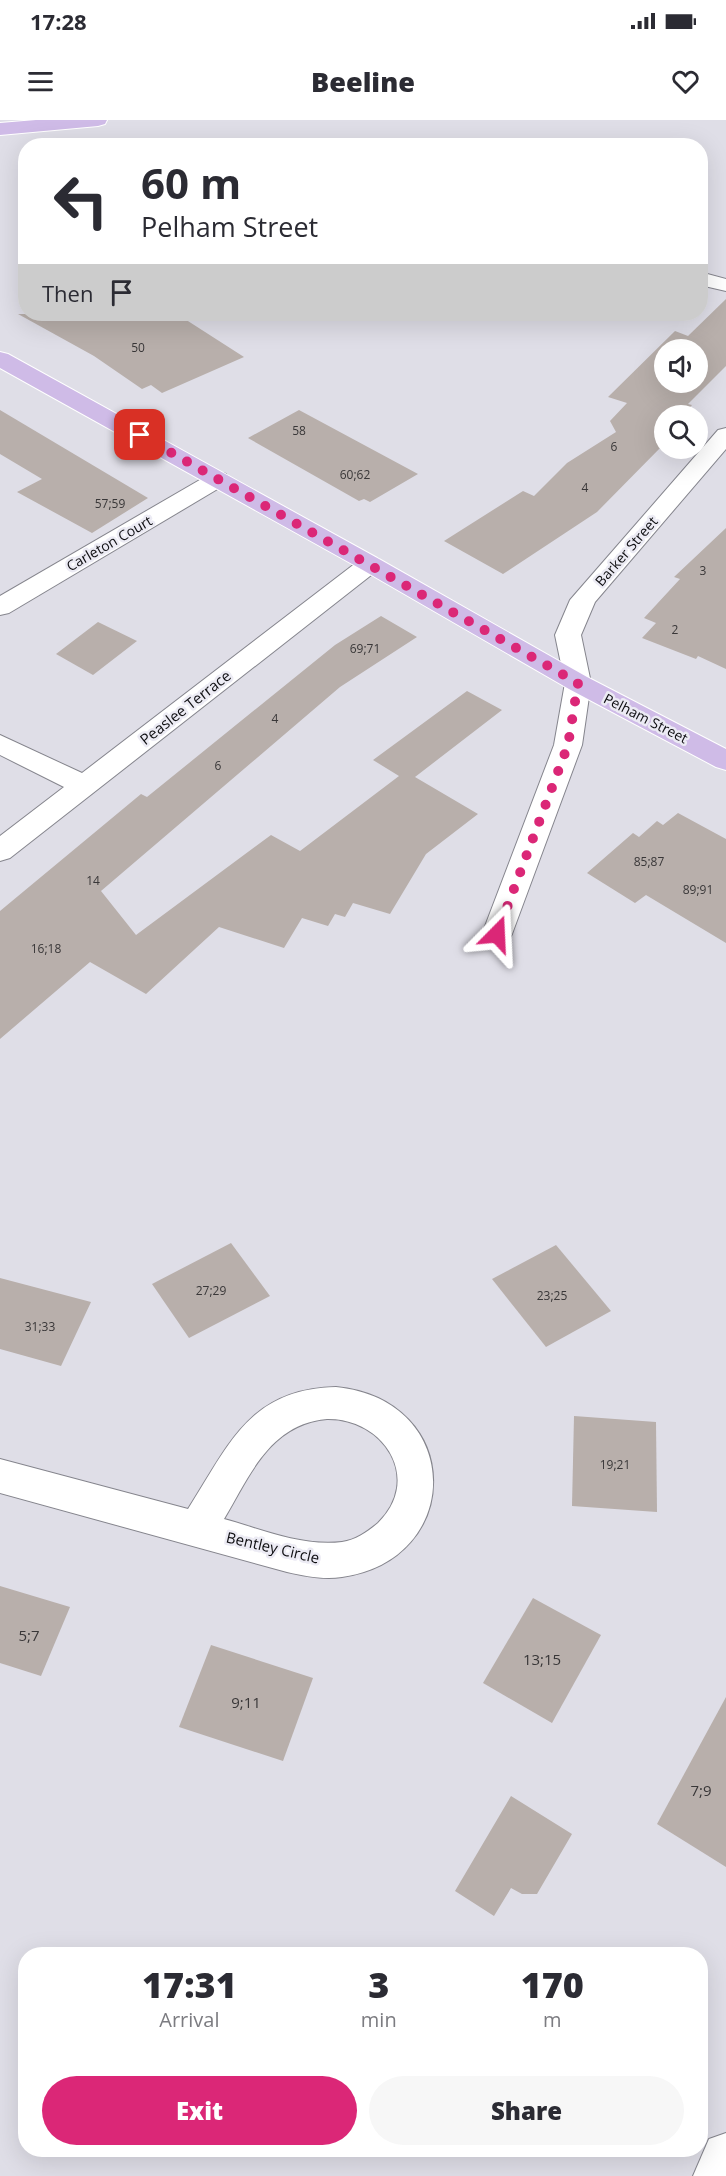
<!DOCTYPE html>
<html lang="en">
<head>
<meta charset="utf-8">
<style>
  :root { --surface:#fff; --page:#f7f7f7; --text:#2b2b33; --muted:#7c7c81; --accent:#db2777 }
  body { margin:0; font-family:"Open Sans",sans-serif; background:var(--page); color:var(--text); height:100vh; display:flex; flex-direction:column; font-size:22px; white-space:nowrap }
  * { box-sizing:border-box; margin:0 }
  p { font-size:20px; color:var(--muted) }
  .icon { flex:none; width:33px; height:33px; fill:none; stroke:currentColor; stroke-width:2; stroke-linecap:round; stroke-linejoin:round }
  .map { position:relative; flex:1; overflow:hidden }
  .drawer { position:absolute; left:18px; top:1827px; width:690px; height:210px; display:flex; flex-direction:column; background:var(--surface); border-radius:24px; box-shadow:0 6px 24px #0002 }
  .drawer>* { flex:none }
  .top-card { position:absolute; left:18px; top:18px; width:690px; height:183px; border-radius:24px; box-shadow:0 6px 24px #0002; background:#fff; color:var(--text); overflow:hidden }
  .buttons { position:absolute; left:654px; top:219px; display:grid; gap:12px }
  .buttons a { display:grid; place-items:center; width:54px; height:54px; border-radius:50%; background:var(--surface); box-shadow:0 6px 24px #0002; font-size:30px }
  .pin { position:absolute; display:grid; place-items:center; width:51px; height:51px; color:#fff; margin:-26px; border-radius:12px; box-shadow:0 3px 9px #0006 }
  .me { position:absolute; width:66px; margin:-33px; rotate:21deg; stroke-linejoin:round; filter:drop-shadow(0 0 4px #0008) }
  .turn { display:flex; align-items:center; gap:21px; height:126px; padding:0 24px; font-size:27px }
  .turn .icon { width:78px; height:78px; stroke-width:2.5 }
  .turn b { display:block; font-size:42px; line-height:51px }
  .then { display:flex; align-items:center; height:57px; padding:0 24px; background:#0003; gap:12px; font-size:22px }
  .eta { display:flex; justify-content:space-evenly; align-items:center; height:102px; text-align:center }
  .eta b { font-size:36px; font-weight:800; line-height:42px }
  .action { display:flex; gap:12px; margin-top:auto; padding:12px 24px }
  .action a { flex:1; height:69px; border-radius:36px; background:var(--accent); color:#fff; font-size:24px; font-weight:800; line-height:69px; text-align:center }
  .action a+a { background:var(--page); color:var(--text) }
  .status { display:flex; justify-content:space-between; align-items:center; height:42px; padding:0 30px; background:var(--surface); direction:ltr }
  .status svg { height:16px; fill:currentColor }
  header { display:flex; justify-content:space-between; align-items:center; height:78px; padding:0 24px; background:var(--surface); font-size:27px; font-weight:800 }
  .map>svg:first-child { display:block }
  .building { fill:#b8afab; fill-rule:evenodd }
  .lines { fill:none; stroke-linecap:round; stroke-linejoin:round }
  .minor-casing { stroke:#85858d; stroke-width:2 }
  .major-casing { stroke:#fff; stroke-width:2 }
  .minor { fill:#fff; fill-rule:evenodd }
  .major { fill:#cfbbe7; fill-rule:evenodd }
  .route { stroke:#db2777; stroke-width:10; stroke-dasharray:0 18 }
  .labels { text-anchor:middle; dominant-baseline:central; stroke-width:5; stroke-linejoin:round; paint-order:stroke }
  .number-label { font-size:12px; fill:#393738 }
  .far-street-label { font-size:14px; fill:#0f0f12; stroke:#ecebf4 }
  .street-label { font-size:15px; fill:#0f0f12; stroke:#ecebf4 }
  .near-number-label { font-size:15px; fill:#393738 }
</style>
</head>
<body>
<div class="status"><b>17:28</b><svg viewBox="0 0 49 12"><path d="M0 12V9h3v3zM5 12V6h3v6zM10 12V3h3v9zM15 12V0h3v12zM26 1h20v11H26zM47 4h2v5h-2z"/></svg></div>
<header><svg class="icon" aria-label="menu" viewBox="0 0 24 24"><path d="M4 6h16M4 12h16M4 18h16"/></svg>Beeline<svg class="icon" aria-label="heart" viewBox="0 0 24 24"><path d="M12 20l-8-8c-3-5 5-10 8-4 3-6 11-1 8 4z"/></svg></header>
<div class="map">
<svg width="726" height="2056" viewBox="0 0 726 2056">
  <rect width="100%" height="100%" fill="#dfdee7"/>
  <g class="building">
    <path d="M 726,179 L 726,246 L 688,284 L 692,285 L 684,294 L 686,296 L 664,296 L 664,324 L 597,392 L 503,454 L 444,421 L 523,371 L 534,376 L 567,343 L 616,312 L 610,301 L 627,283 L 608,277 L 675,211 L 688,216 ZM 664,230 L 698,230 L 698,262 L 664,262 Z"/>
    <path d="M 18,194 L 177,194 L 244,237 L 162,273 L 151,265 L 142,269 L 94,236 Z"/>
    <path d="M 0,290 L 148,378 L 92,413 L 17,372 L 42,359 L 0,334 Z"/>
    <path d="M 299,290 L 418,354 L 370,382 L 364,379 L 359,381 L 248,318 Z"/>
    <path d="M 726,408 L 726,549 L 698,536 L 696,539 L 642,518 L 656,503 L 644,498 L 680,459 L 674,457 Z"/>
    <path d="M 381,496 L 417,517 L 340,567 L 101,771 L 136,815 L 271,715 L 300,731 L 399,656 L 373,640 L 467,571 L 502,590 L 415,657 L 478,694 L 426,734 L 390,794 L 353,783 L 345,797 L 335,794 L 328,806 L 302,798 L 284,828 L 219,807 L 146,874 L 90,842 L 0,919 L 0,791 L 141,674 L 147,677 L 335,525 Z"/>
    <path d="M 98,502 L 137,521 L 93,555 L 56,534 Z"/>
    <path d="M 678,693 L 726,719 L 726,823 L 646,775 L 635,783 L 587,753 L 633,713 L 639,717 L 657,701 L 663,705 Z"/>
    <path d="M 231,1123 L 270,1176 L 189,1218 L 152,1164 Z"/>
    <path d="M 556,1125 L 611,1191 L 546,1227 L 492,1159 Z"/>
    <path d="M 0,1158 L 91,1182 L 61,1246 L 0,1229 Z"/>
    <path d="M 574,1296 L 656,1302 L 657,1392 L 572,1386 Z"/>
    <path d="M 0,1466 L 70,1487 L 41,1556 L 0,1543 Z"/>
    <path d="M 533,1478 L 601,1515 L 552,1603 L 483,1563 Z"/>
    <path d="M 211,1525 L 313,1558 L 283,1641 L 179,1607 Z"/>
    <path d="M 726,1577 L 726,1747 L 657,1704 Z"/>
    <path d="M 511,1676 L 572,1714 L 537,1774 L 522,1774 L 511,1768 L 494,1796 L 455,1771 Z"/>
  </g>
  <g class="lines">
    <defs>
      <g id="minor">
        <path d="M 700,152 L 726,159 L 726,171 L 700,165 Z"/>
        <path d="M 726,308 L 726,329 L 595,482 L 581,515 L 591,563 L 582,625 L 512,814 L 508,822 L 497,825 L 486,822 L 482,814 L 554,625 L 565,563 L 555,515 L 570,480 L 718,310 Z"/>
        <path d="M 218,352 L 226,354 L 230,359 L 226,364 L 9,493 L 0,495 L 0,476 L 210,354 Z"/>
        <path d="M 370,437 L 379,439 L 382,444 L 379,449 L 10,738 L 0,741 L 0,716 L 64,667 L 0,635 L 0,615 L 82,653 L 361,439 Z"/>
        <path d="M 336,1267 C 465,1280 464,1440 342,1457 C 324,1460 305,1456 287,1452 L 0,1373 L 0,1339 L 188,1389 C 229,1325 249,1269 336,1267 ZM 327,1299 C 384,1298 423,1359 378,1403 C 367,1412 356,1420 342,1422 C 302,1427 261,1409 224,1399 C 250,1355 270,1304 327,1299 Z"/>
        <path d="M 726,2013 L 726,2056 L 693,2056 L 709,2019 Z"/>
      </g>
      <g id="major">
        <path d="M 36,0 L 107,0 L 105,4 L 98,6 L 0,15 L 0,3 Z"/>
        <path d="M 0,232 L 8,234 L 379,439 L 587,557 L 726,629 L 726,650 L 716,647 L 569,569 L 361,449 L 0,248 Z"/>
      </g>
    </defs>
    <use href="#minor" class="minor-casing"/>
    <use href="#major" class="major-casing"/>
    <use href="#minor" class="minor"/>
    <use href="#major" class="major"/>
  </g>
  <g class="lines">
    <path class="route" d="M 140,315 L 578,563 L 568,625 L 497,814"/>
  </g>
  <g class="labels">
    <g class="number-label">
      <text x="138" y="227">50</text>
      <text x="299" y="310">58</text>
      <text x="614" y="326">6</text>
      <text x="355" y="354">60;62</text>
      <text x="585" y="367">4</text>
      <text x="110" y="383">57;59</text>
      <text x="703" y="450">3</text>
      <text x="675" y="509">2</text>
      <text x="365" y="528">69;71</text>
      <text x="275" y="598">4</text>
      <text x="218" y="645">6</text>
      <text x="649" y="741">85;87</text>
      <text x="93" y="760">14</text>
      <text x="698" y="769">89;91</text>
      <text x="46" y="828">16;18</text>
      <text x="211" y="1170">27;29</text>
      <text x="552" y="1175">23;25</text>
      <text x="40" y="1206">31;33</text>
      <text x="615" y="1344">19;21</text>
    </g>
    <g class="far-street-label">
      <text transform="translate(109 423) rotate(-30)">Carleton Court</text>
      <text transform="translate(626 431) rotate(-49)">Barker Street</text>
      <text transform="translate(646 598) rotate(27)">Pelham Street</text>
    </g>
    <g class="street-label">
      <text transform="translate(185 587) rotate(-38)">Peaslee Terrace</text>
      <text transform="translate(273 1427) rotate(13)">Bentley Circle</text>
    </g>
    <g class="near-number-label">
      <text x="29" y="1515">5;7</text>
      <text x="542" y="1539">13;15</text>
      <text x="246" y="1582">9;11</text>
      <text x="701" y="1670">7;9</text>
    </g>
  </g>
</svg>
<div class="buttons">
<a><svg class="icon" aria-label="sound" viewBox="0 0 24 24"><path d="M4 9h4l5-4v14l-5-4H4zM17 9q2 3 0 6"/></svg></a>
<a><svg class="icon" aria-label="search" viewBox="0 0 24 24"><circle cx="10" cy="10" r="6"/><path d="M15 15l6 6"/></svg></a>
</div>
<div class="pin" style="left:140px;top:315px;background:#d93025"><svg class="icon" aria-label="arrive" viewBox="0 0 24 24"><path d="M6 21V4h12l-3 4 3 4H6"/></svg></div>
<svg class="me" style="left:497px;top:814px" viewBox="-20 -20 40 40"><path d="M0-17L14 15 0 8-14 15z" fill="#db2777" stroke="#fff" stroke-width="4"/></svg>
<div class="top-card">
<div class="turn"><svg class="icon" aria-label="left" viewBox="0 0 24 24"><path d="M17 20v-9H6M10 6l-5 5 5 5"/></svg><div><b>60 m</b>Pelham Street</div></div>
<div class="then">Then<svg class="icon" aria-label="arrive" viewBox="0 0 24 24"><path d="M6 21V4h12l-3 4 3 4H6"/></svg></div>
</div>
<section class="drawer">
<div class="eta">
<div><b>17:31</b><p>Arrival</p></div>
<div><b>3</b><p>min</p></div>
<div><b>170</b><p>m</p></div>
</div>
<div class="action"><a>Exit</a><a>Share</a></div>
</section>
</div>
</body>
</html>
